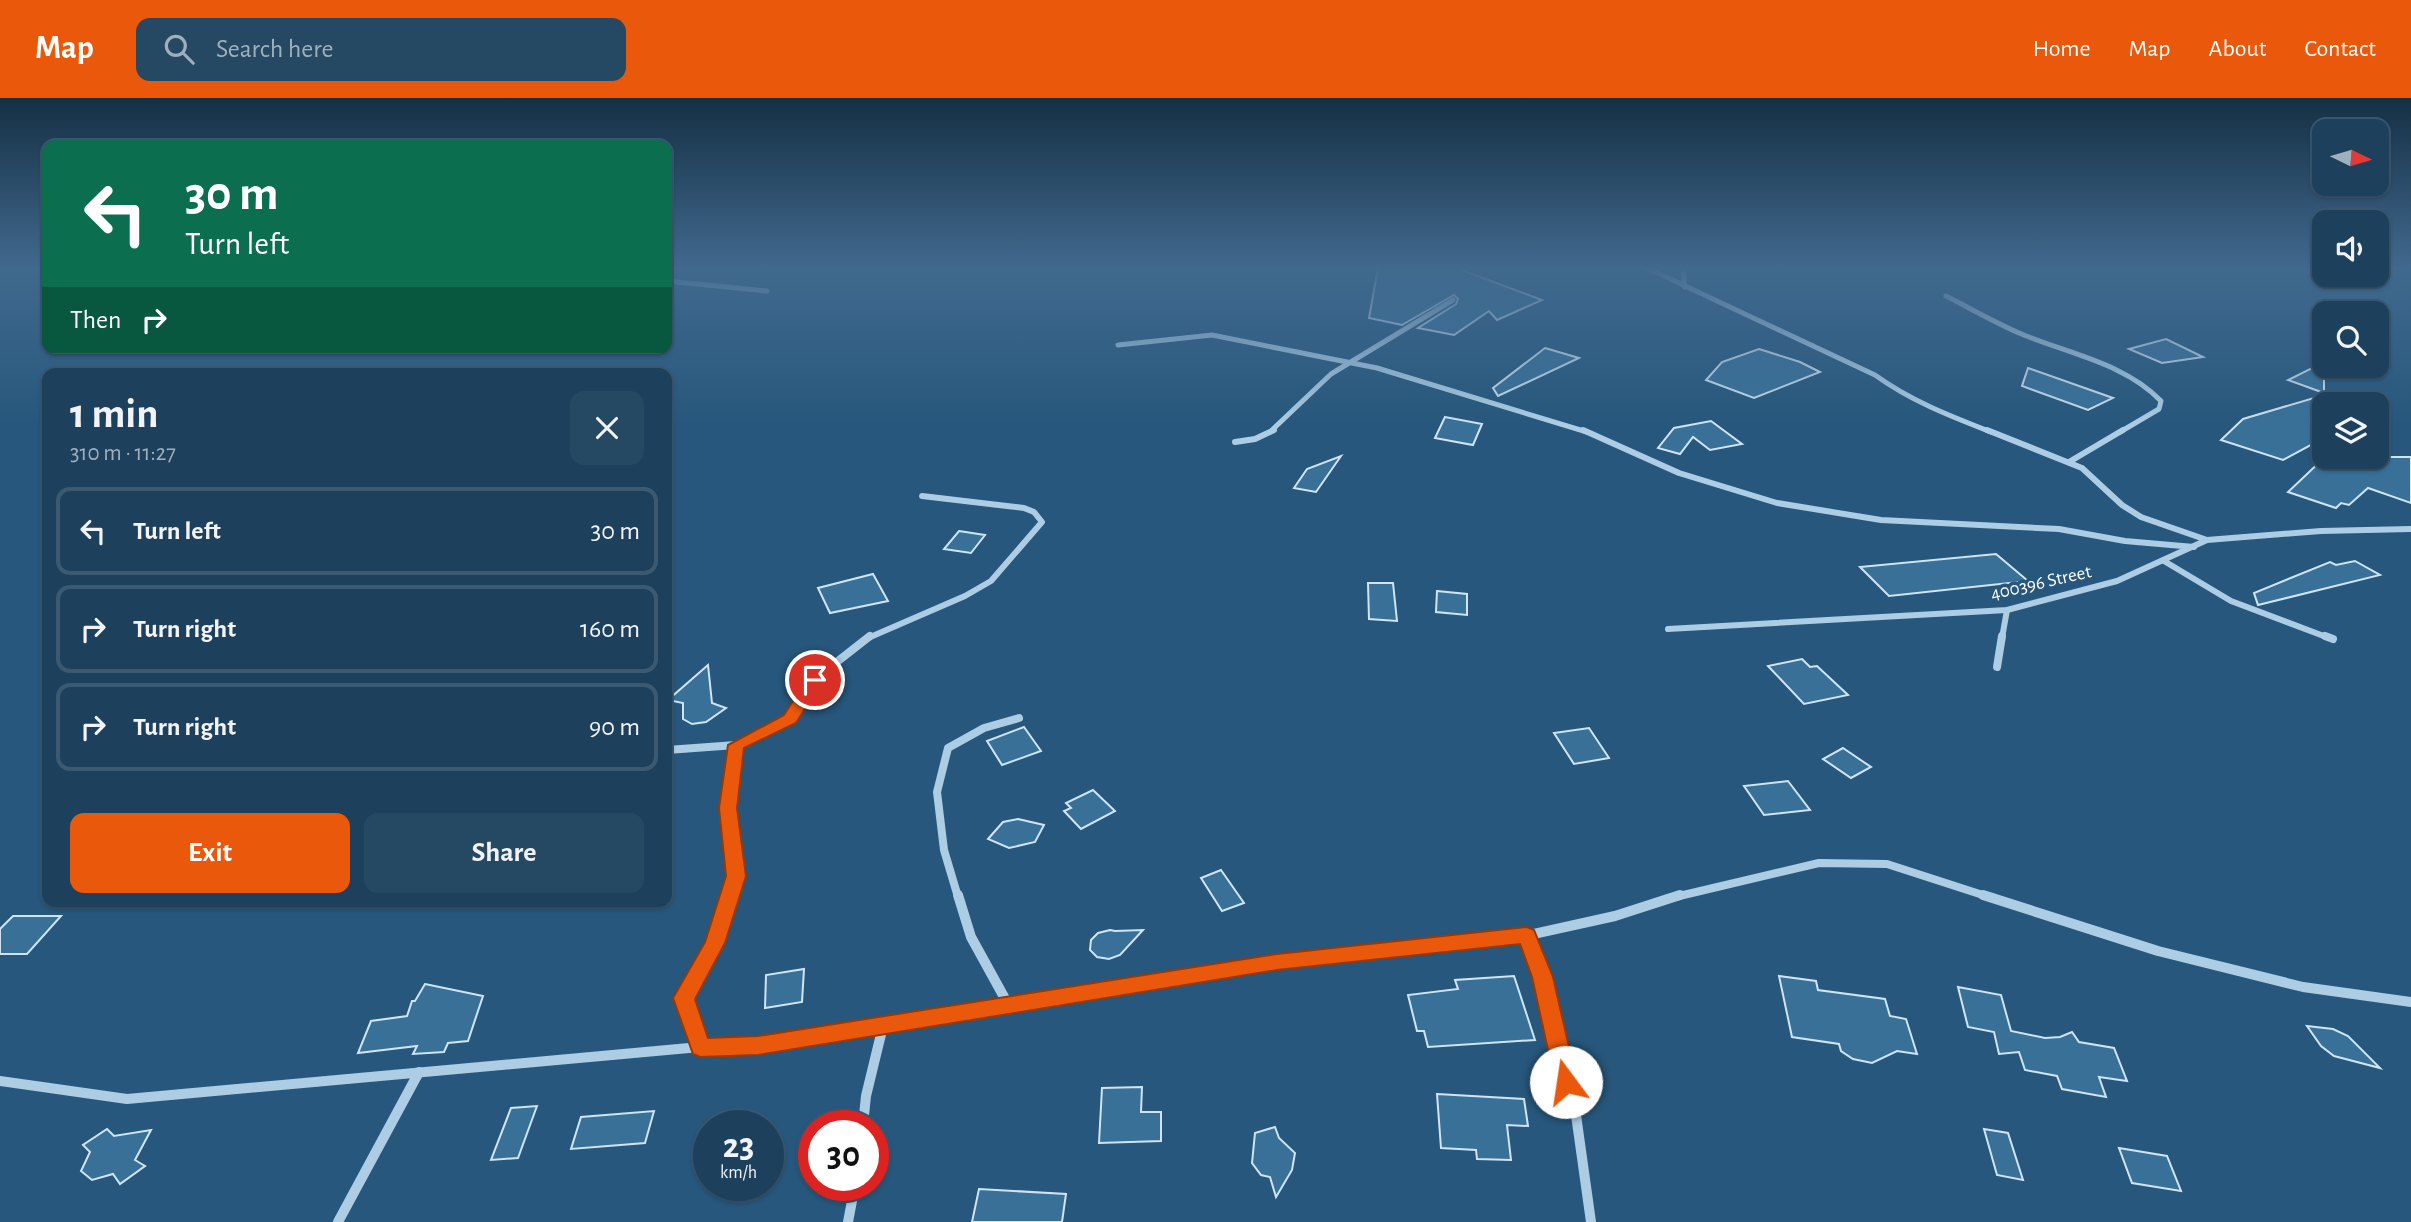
<!DOCTYPE html>
<html lang="en">
<head>
<meta charset="utf-8">
<style>
  :root { --surface:#1d415d; --page:#254863; --text:#f1f3f6; --muted:#a0afbc; --line:#3b5a72; --accent:#ea580c }
  body { margin:0; font-family:"Alegreya Sans",sans-serif; background:var(--page); color:var(--text); height:100vh; display:flex; flex-direction:column; font-size:26px; white-space:nowrap }
  * { box-sizing:border-box; margin:0 }
  p { font-size:23px; color:var(--muted) }
  .icon { flex:none; width:38px; height:38px; fill:none; stroke:currentColor; stroke-width:2; stroke-linecap:round; stroke-linejoin:round }
  .map { position:relative; flex:1; overflow:hidden }
  .panel { position:absolute; left:42px; top:270px; width:630px; height:539px; display:flex; flex-direction:column; background:var(--surface); border-radius:14px; box-shadow:0 2px 5px #0004,0 0 0 2px var(--line) }
  .panel>* { flex:none }
  .top-card { position:absolute; left:42px; top:42px; width:630px; height:214px; border-radius:14px; box-shadow:0 2px 5px #0004,0 0 0 2px var(--line); background:#0b6e4f; color:#fff; overflow:hidden }
  .needle { width:46px; rotate:95deg }
  .tools { position:absolute; left:2312px; top:21px; display:grid; gap:14px }
  .tools a { display:grid; place-items:center; width:77px; height:77px; border-radius:14px; background:var(--surface); box-shadow:0 2px 5px #0004,0 0 0 2px var(--line); font-size:35px }
  .speed { position:absolute; left:693px; top:1012px; display:flex; gap:14px; font-size:35px; font-weight:700; text-align:center }
  .speed>* { display:grid; place-content:center; width:91px; height:91px; border-radius:50%; background:var(--surface); box-shadow:0 2px 5px #0004,0 0 0 2px var(--line); line-height:1 }
  .speed small { font-size:18px; font-weight:400 }
  .speed .limit { border:10px solid #d22; background:#fff; color:#111 }
  .pin { position:absolute; display:grid; place-items:center; width:60px; height:60px; color:#fff; margin:-30px; border:4px solid #fff; border-radius:50%; box-shadow:0 2px 7px #0007 }
  .me { position:absolute; width:77px; margin:-38px; rotate:346deg; stroke-linejoin:round; filter:drop-shadow(0 0 5px #0008) }
  .turn { display:flex; align-items:center; gap:24px; height:147px; padding:0 28px; font-size:32px }
  .turn .icon { width:91px; height:91px; stroke-width:2.5 }
  .turn b { display:block; font-size:49px; line-height:60px }
  .then { display:flex; align-items:center; height:66px; padding:0 28px; background:#0003; gap:14px; font-size:26px }
  .round { display:grid; place-items:center; flex:none; width:74px; height:74px; border-radius:14px; background:var(--page) }
  .head { display:flex; align-items:center; justify-content:space-between; height:119px; padding:0 28px }
  h1 { font-size:42px; font-weight:700; line-height:52px }
  .cta { display:flex; gap:14px; margin-top:auto; padding:14px 28px }
  .cta a { flex:1; height:80px; border-radius:14px; background:var(--accent); color:#fff; font-size:28px; font-weight:700; line-height:80px; text-align:center }
  .cta a+a { background:var(--page); color:var(--text) }
  ul { padding:0; list-style:none }
  li { display:flex; align-items:center; gap:21px; height:88px; margin:0 14px 10px; padding:0 14px; border:4px solid var(--line); border-radius:14px }
  li div { flex:1 }
  li b { display:block; font-size:26px }
  li em { font-style:normal }
  header { display:flex; align-items:center; gap:42px; box-sizing:border-box; height:98px; padding:0 35px; background:var(--accent); color:#fff }
  header strong { font-size:33px }
  nav { display:flex; gap:38px; margin-inline-start:auto; font-size:24px }
  .search { width:490px; height:63px; background:var(--page); display:flex; align-items:center; gap:18px; box-sizing:border-box; padding:0 24px; border-radius:14px; color:var(--muted); font-size:26px }
  .map>svg:first-child { display:block }
  .lines { fill:none; stroke-linecap:round; stroke-linejoin:round }
  .stream { stroke:#a1c9e4; stroke-width:5 }
  .building { fill:#387098; stroke:#cfe4f4; stroke-width:2 }
  .street-far3 { stroke:#accde4; stroke-width:5 }
  .street-far2 { stroke:#accde4; stroke-width:6 }
  .street-far1 { stroke:#accde4; stroke-width:8 }
  .street { stroke:#accde4; stroke-width:10 }
  .route { fill:#ea580c; stroke:#983908; stroke-width:2 }
  .labels { text-anchor:middle; dominant-baseline:central; stroke-width:7; stroke-linejoin:round; paint-order:stroke }
  .street-label { font-size:19px; fill:#fff; stroke:#27577c }
</style>
</head>
<body>
<header>
<strong>Map</strong>
<div class="search"><svg class="icon" aria-label="search" viewBox="0 0 24 24"><circle cx="10" cy="10" r="6"/><path d="M15 15l6 6"/></svg>Search here</div>
<nav><a>Home</a><a>Map</a><a>About</a><a>Contact</a></nav>
</header>
<div class="map">
<svg width="2411" height="1124" viewBox="0 0 2411 1124">
  <rect width="100%" height="100%" fill="#27577c"/>
  <g class="lines">
    <path class="stream" d="M 667,183 L 767,193"/>
  </g>
  <g class="building">
    <path d="M 1378,170 L 1456,170 L 1542,202 L 1497,222 L 1489,213 L 1454,237 L 1418,230 L 1456,206 L 1458,201 L 1454,197 L 1402,227 L 1369,220 Z"/>
    <path d="M 2166,241 L 2203,259 L 2162,265 L 2129,251 Z"/>
    <path d="M 1545,250 L 1579,260 L 1498,298 L 1493,290 Z"/>
    <path d="M 1759,251 L 1800,264 L 1820,274 L 1754,300 L 1706,282 L 1722,264 Z"/>
    <path d="M 2324,264 L 2324,295 L 2288,282 Z"/>
    <path d="M 2028,270 L 2113,300 L 2088,312 L 2022,288 Z"/>
    <path d="M 2324,297 L 2324,340 L 2283,362 L 2221,342 L 2243,321 Z"/>
    <path d="M 1445,319 L 1482,326 L 1473,347 L 1435,340 Z"/>
    <path d="M 1711,323 L 1742,346 L 1710,352 L 1693,339 L 1680,356 L 1658,350 L 1674,330 Z"/>
    <path d="M 1341,358 L 1316,394 L 1294,390 L 1307,371 Z"/>
    <path d="M 2325,359 L 2357,359 L 2376,366 L 2376,359 L 2411,359 L 2411,405 L 2368,390 L 2349,407 L 2341,405 L 2336,410 L 2288,394 Z"/>
    <path d="M 959,433 L 985,437 L 971,455 L 944,451 Z"/>
    <path d="M 1996,456 L 2028,483 L 1889,498 L 1860,469 Z"/>
    <path d="M 2355,463 L 2380,477 L 2258,507 L 2254,495 L 2330,464 L 2336,467 Z"/>
    <path d="M 873,476 L 888,503 L 830,515 L 818,490 Z"/>
    <path d="M 1368,485 L 1393,485 L 1397,523 L 1369,521 Z"/>
    <path d="M 1437,493 L 1467,496 L 1467,517 L 1436,514 Z"/>
    <path d="M 1802,561 L 1810,569 L 1817,568 L 1848,597 L 1804,606 L 1768,568 Z"/>
    <path d="M 708,567 L 712,605 L 726,610 L 706,624 L 692,626 L 683,621 L 683,605 L 668,602 Z"/>
    <path d="M 1024,629 L 1041,653 L 1002,667 L 987,643 Z"/>
    <path d="M 1589,630 L 1609,660 L 1574,666 L 1554,635 Z"/>
    <path d="M 1843,650 L 1871,669 L 1851,680 L 1823,661 Z"/>
    <path d="M 1788,683 L 1810,712 L 1764,717 L 1744,688 Z"/>
    <path d="M 1093,692 L 1115,713 L 1081,731 L 1064,713 L 1071,710 L 1066,705 Z"/>
    <path d="M 1018,721 L 1044,727 L 1035,744 L 1009,750 L 988,741 L 1003,724 Z"/>
    <path d="M 1221,772 L 1244,805 L 1222,813 L 1201,780 Z"/>
    <path d="M 13,818 L 61,818 L 27,856 L 0,856 L 0,831 Z"/>
    <path d="M 1110,832 L 1115,833 L 1143,832 L 1120,857 L 1109,861 L 1097,859 L 1090,852 L 1091,842 L 1098,835 Z"/>
    <path d="M 804,871 L 802,904 L 765,910 L 766,877 Z"/>
    <path d="M 1514,878 L 1535,942 L 1428,949 L 1424,933 L 1417,933 L 1408,897 L 1458,891 L 1455,882 Z"/>
    <path d="M 1779,878 L 1816,883 L 1818,892 L 1885,901 L 1890,918 L 1906,921 L 1917,956 L 1897,953 L 1872,965 L 1853,961 L 1841,953 L 1839,946 L 1792,939 Z"/>
    <path d="M 425,886 L 483,898 L 468,943 L 448,945 L 444,954 L 413,956 L 417,948 L 358,955 L 371,923 L 407,918 L 412,903 L 415,903 Z"/>
    <path d="M 1958,889 L 2001,897 L 2011,933 L 2045,940 L 2060,939 L 2072,934 L 2079,944 L 2114,950 L 2127,983 L 2099,979 L 2106,999 L 2062,991 L 2057,978 L 2025,972 L 2019,954 L 1999,956 L 1994,934 L 1968,929 Z"/>
    <path d="M 2307,928 L 2333,931 L 2348,938 L 2380,970 L 2334,958 L 2321,948 Z"/>
    <path d="M 1142,989 L 1141,1014 L 1161,1014 L 1161,1043 L 1099,1045 L 1102,990 Z"/>
    <path d="M 1437,996 L 1524,1001 L 1528,1028 L 1507,1027 L 1511,1062 L 1477,1061 L 1476,1052 L 1441,1050 Z"/>
    <path d="M 537,1008 L 518,1060 L 491,1062 L 511,1010 Z"/>
    <path d="M 654,1013 L 645,1045 L 571,1051 L 581,1019 Z"/>
    <path d="M 1275,1029 L 1279,1040 L 1295,1055 L 1292,1072 L 1276,1099 L 1270,1079 L 1261,1077 L 1252,1065 L 1255,1035 Z"/>
    <path d="M 107,1031 L 114,1038 L 151,1032 L 135,1062 L 145,1068 L 120,1086 L 113,1076 L 92,1082 L 81,1073 L 90,1054 L 83,1047 Z"/>
    <path d="M 1984,1031 L 2008,1035 L 2023,1082 L 1997,1077 Z"/>
    <path d="M 2119,1050 L 2167,1058 L 2181,1093 L 2132,1085 Z"/>
    <path d="M 979,1091 L 1066,1096 L 1062,1124 L 972,1124 Z"/>
  </g>
  <g class="lines">
    <g class="street-far3">
      <path d="M 1647,170 L 1875,277 C 1911,303 1950,318 1991,334"/>
      <path d="M 1685,189 L 1683,173 L 1686,170"/>
      <path d="M 1946,198 C 1972,211 1997,226 2024,237 C 2070,256 2126,266 2161,303 L 2159,311 L 2120,334"/>
      <path d="M 1118,247 L 1212,237 L 1377,270 L 1587,334"/>
      <path d="M 1270,334 L 1331,276 L 1453,202"/>
    </g>
    <g class="street-far2">
      <path d="M 1583,332 L 1679,375 L 1777,405 L 1881,422 L 2059,431 L 2125,443 L 2194,449"/>
      <path d="M 1987,332 L 2082,370 L 2122,407 L 2141,419 L 2207,442"/>
      <path d="M 1235,344 L 1255,341 L 1274,332"/>
      <path d="M 2069,364 L 2123,332"/>
      <path d="M 2164,463 L 2231,503 L 2329,540"/>
      <path d="M 1668,531 L 2007,512 L 2117,483 L 2207,442 L 2321,433 L 2411,431"/>
      <path d="M 868,540 L 965,498 L 991,483 L 1042,424 L 1034,414 L 1024,410 L 922,398"/>
      <path d="M 2002,540 L 2007,512"/>
    </g>
    <g class="street-far1">
      <path d="M 2325,538 L 2333,541"/>
      <path d="M 1997,569 L 2002,538"/>
      <path d="M 667,652 L 736,647"/>
      <path d="M 729,799 L 736,778 L 728,710 L 736,647 L 790,621 L 815,581 L 870,538"/>
      <path d="M 958,799 L 944,752 L 937,694 L 948,650 L 984,630 L 1019,620"/>
      <path d="M 1675,799 L 1819,765 L 1887,766 L 1989,799"/>
    </g>
    <g class="street">
      <path d="M 958,797 L 971,839 L 1009,908"/>
      <path d="M 1983,797 L 2158,853 L 2303,889 L 2411,904"/>
      <path d="M 1527,837 L 1543,879 L 1561,967 L 1576,1017 L 1591,1124"/>
      <path d="M 700,949 L 684,900 L 714,845 L 730,797"/>
      <path d="M 0,983 L 127,1001 L 700,949 L 758,947 L 1277,864 L 1516,840 L 1615,818 L 1680,797"/>
      <path d="M 863,1027 L 866,998 L 883,928"/>
      <path d="M 338,1124 L 419,974"/>
      <path d="M 848,1124 L 855,1087"/>
    </g>
  </g>
  <linearGradient id="sky" x2="0" y2="1"><stop stop-color="#153044"/><stop offset="0.52" stop-color="#41698e"/><stop offset="1" stop-color="#41698e" stop-opacity="0"/></linearGradient>
  <rect width="2411" height="327" fill="url(#sky)"/>
  <path class="route" d="M 815,576 L 823,582 L 796,625 L 744,650 L 737,710 L 746,778 L 725,845 L 695,901 L 708,940 L 758,938 L 1277,856 L 1527,829 L 1534,832 L 1553,879 L 1577,984 L 1574,990 L 1566,993 L 1558,990 L 1555,984 L 1532,879 L 1520,846 L 1277,872 L 758,957 L 700,959 L 693,956 L 673,900 L 705,844 L 726,778 L 719,710 L 728,647 L 784,617 L 809,578 Z"/>
  <g class="labels">
    <g class="street-label">
      <text transform="translate(2041 485) rotate(-13)">400396 Street</text>
    </g>
  </g>
</svg>
<div class="tools">
<a><svg class="needle" viewBox="-14 -14 28 28"><path d="M0-13l5 13h-10z" fill="#e53935"/><path d="M0 13l5-13h-10z" fill="#a0afbc"/></svg></a>
<a><svg class="icon" aria-label="sound" viewBox="0 0 24 24"><path d="M4 9h4l5-4v14l-5-4H4zM17 9q2 3 0 6"/></svg></a>
<a><svg class="icon" aria-label="search" viewBox="0 0 24 24"><circle cx="10" cy="10" r="6"/><path d="M15 15l6 6"/></svg></a>
<a><svg class="icon" aria-label="layers" viewBox="0 0 24 24"><path d="M12 4l9 5-9 5-9-5zM3 14l9 5 9-5"/></svg></a>
</div>
<div class="speed"><div>23<small>km/h</small></div><div class="limit">30</div></div>
<div class="pin" style="left:815px;top:582px;background:#d93025"><svg class="icon" aria-label="arrive" viewBox="0 0 24 24"><path d="M6 21V4h12l-3 4 3 4H6"/></svg></div>
<svg class="me" style="left:1566px;top:984px" viewBox="-20 -20 40 40"><circle r="19" fill="#fff"/><path d="M0-13L10 11 0 6-10 11z" fill="#ea580c"/></svg>
<div class="top-card">
<div class="turn"><svg class="icon" aria-label="left" viewBox="0 0 24 24"><path d="M17 20v-9H6M10 6l-5 5 5 5"/></svg><div><b>30 m</b>Turn left</div></div>
<div class="then">Then<svg class="icon" aria-label="right" viewBox="0 0 24 24"><path d="M7 20v-9h11M14 6l5 5-5 5"/></svg></div>
</div>
<section class="panel">
<div class="head"><div><h1>1 min</h1><p>310 m · 11:27</p></div><a class="round"><svg class="icon" aria-label="close" viewBox="0 0 24 24"><path d="M6 6l12 12M18 6L6 18"/></svg></a></div>
<ul>
<li><svg class="icon" aria-label="left" viewBox="0 0 24 24"><path d="M17 20v-9H6M10 6l-5 5 5 5"/></svg><div><b>Turn left</b></div><em>30 m</em></li>
<li><svg class="icon" aria-label="right" viewBox="0 0 24 24"><path d="M7 20v-9h11M14 6l5 5-5 5"/></svg><div><b>Turn right</b></div><em>160 m</em></li>
<li><svg class="icon" aria-label="right" viewBox="0 0 24 24"><path d="M7 20v-9h11M14 6l5 5-5 5"/></svg><div><b>Turn right</b></div><em>90 m</em></li>
</ul>
<div class="cta"><a>Exit</a><a>Share</a></div>
</section>
</div>
</body>
</html>
